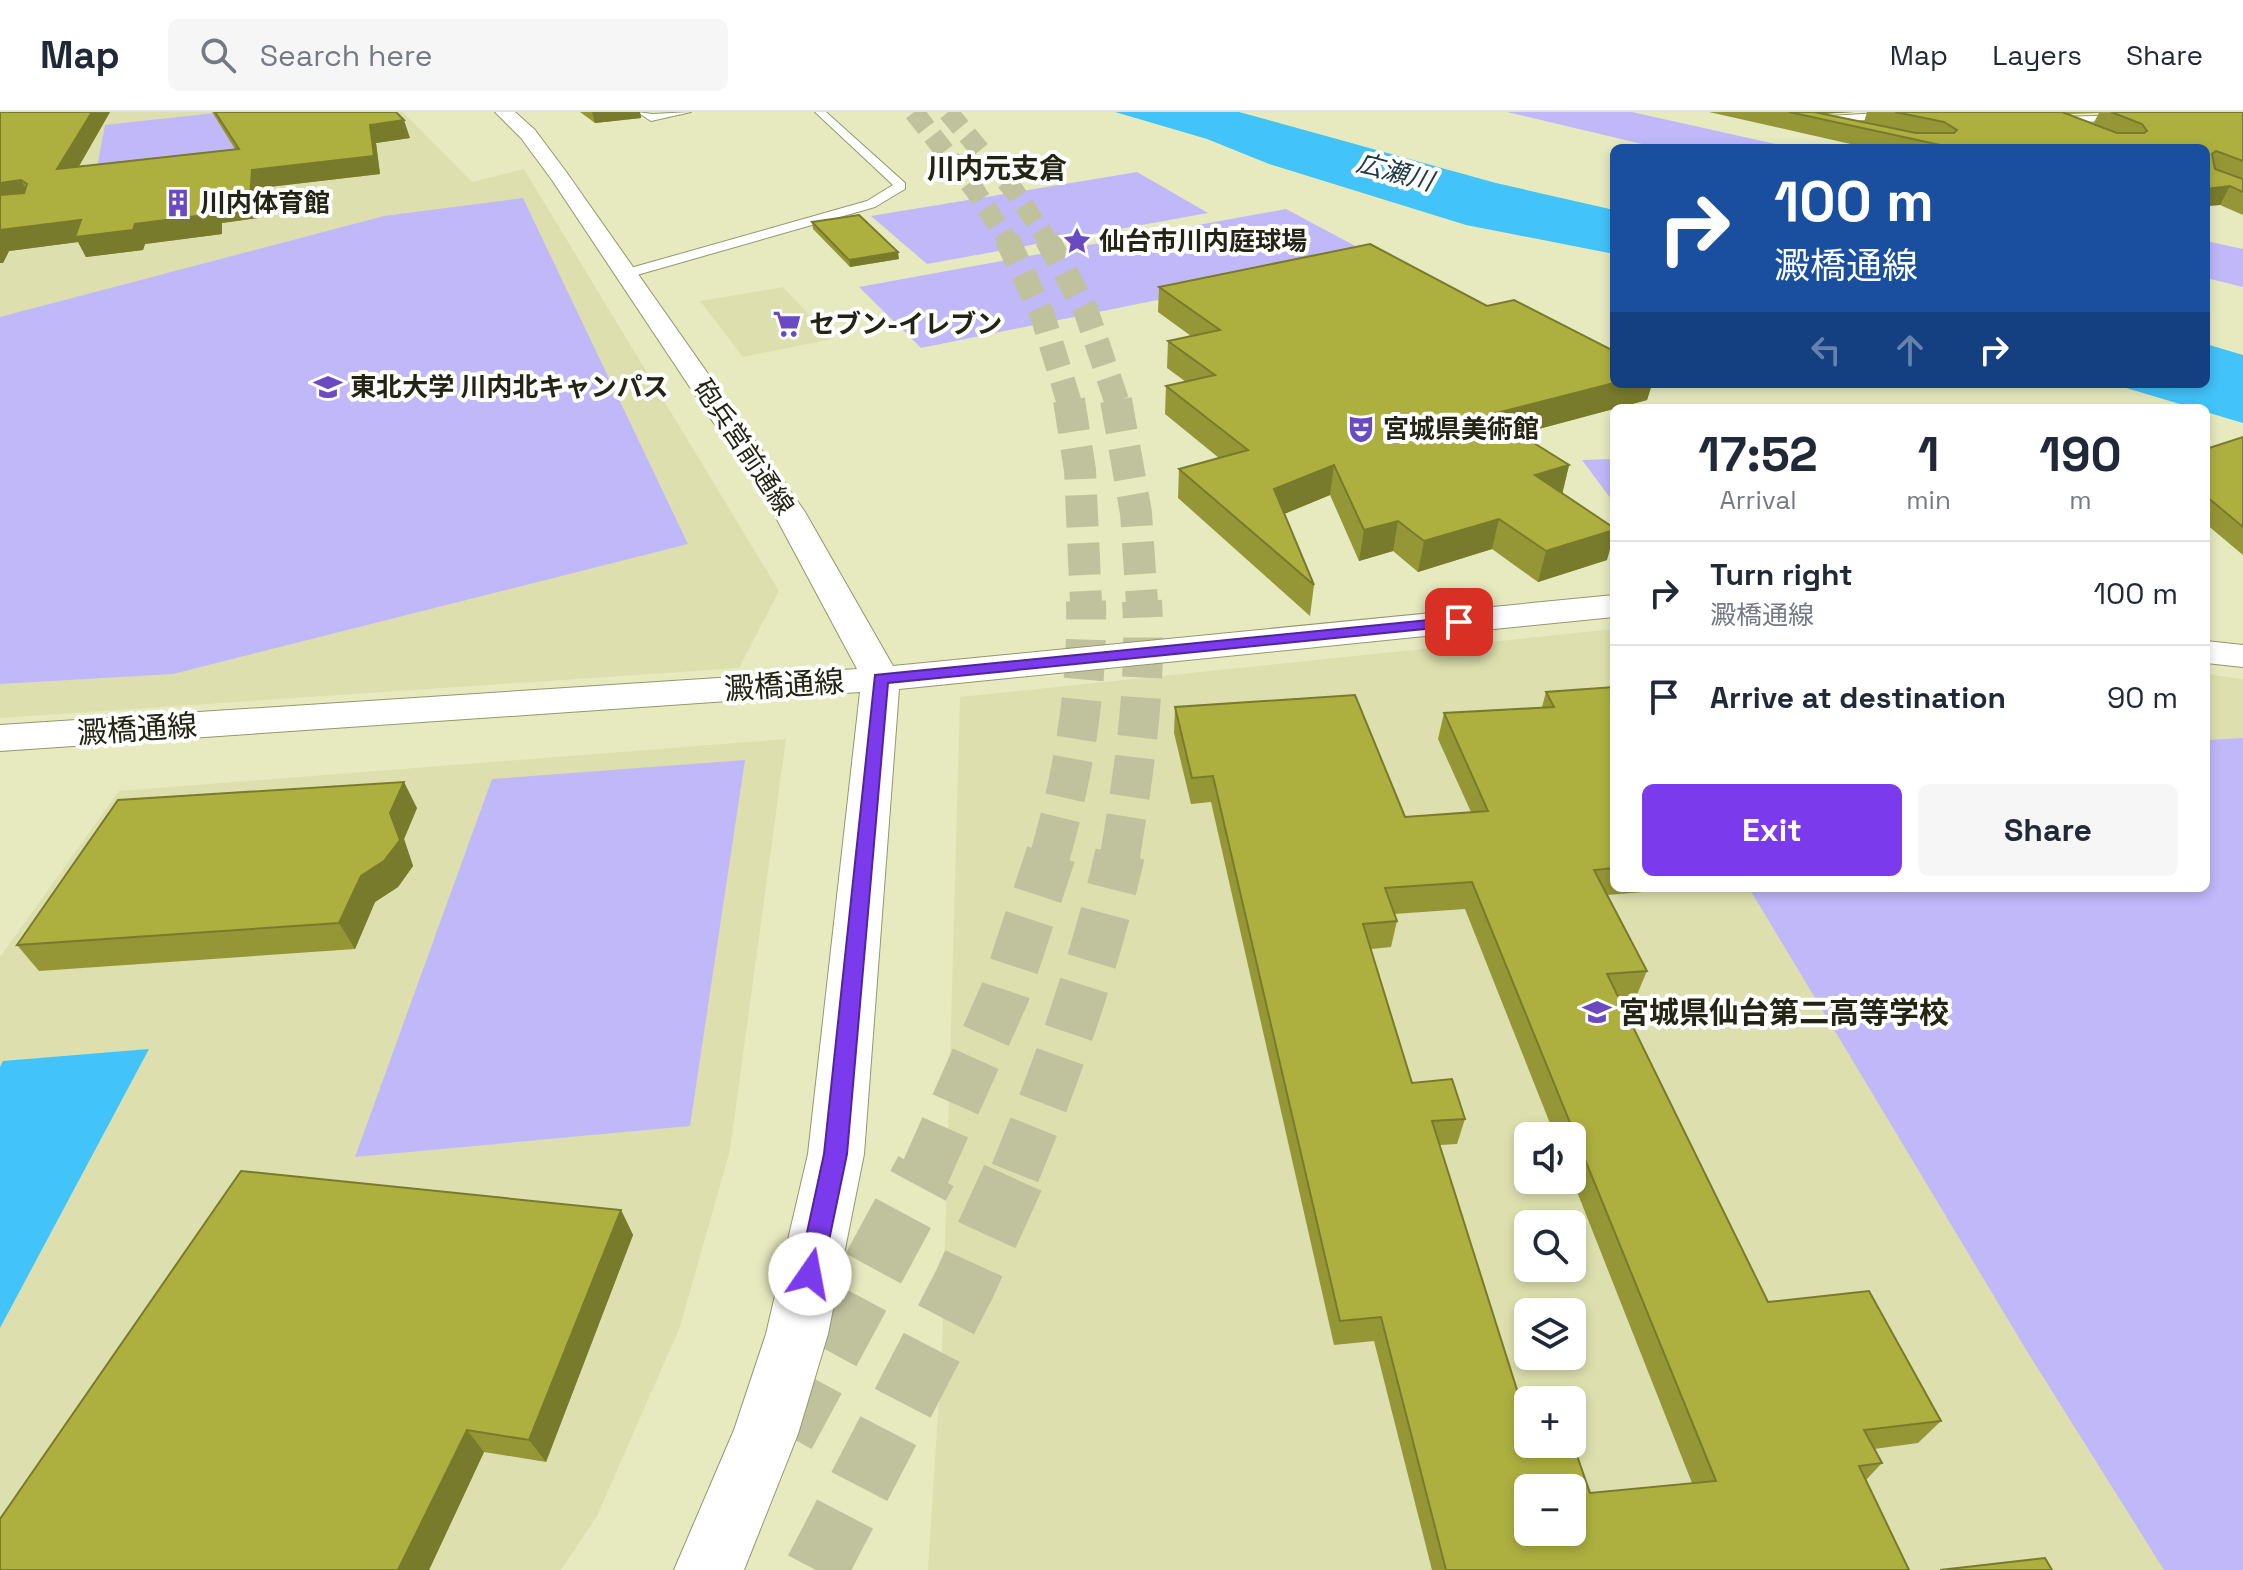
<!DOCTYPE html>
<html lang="en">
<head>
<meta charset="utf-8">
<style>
  :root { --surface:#fff; --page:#f6f6f7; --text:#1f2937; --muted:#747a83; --line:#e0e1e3; --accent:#7c3aed }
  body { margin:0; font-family:"Space Grotesk","Noto Sans JP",sans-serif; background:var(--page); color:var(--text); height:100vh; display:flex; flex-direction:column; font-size:30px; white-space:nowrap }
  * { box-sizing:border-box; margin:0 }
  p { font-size:26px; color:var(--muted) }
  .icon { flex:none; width:44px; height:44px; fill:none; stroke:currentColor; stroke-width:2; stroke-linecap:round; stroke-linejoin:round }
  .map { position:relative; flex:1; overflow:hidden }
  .panel { position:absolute; left:1610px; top:292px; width:600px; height:488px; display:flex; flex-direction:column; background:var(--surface); border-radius:12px; box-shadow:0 4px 12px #0003 }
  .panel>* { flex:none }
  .banner { position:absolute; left:1610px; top:32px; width:600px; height:244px; border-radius:12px; box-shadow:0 4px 12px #0003; background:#1a4fa0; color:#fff; overflow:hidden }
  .tools { position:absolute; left:1514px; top:1010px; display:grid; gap:16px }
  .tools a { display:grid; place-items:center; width:72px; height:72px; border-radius:12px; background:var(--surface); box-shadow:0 4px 12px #0003; font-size:40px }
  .pin { position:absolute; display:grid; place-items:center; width:68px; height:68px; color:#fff; margin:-34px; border-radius:16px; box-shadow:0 4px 12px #0006 }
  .me { position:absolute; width:88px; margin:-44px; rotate:12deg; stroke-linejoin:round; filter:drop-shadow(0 0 6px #0008) }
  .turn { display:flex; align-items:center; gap:28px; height:168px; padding:0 32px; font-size:36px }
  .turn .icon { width:104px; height:104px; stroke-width:2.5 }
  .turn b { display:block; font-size:56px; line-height:68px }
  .lanes { display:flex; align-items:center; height:76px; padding:0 32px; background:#0003; justify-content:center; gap:40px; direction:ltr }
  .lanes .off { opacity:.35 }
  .eta { display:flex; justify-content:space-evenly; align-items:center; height:136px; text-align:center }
  .eta b { font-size:48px; font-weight:600; line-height:56px }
  .button { display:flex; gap:16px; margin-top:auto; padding:16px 32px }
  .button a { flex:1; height:92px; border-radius:12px; background:var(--accent); color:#fff; font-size:32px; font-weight:600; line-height:92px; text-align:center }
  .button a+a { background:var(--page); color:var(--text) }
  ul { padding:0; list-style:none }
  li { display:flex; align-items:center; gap:24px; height:104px; padding:0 32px; border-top:2px solid var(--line) }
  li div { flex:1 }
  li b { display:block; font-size:30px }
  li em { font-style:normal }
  header { display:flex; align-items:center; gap:48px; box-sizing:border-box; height:112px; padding:0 40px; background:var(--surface); border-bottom:2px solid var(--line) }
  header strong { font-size:38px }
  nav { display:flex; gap:44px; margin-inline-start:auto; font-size:28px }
  .search { width:560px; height:72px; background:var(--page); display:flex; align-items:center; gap:20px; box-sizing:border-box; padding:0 28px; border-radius:12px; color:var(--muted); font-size:30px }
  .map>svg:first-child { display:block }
  .built { fill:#dde0ae; fill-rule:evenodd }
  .green { fill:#c1b8fa }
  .water { fill:#42c3fa }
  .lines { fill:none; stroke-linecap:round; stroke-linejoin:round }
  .motorway-tunnel-far5 { stroke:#c0c29d; stroke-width:20; stroke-dasharray:20 10; stroke-linecap:butt }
  .motorway-tunnel-far4 { stroke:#c0c29d; stroke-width:25; stroke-dasharray:25 13; stroke-linecap:butt }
  .motorway-tunnel-far3 { stroke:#c0c29d; stroke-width:32; stroke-dasharray:32 16; stroke-linecap:butt }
  .motorway-tunnel-far2 { stroke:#c0c29d; stroke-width:40; stroke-dasharray:40 20; stroke-linecap:butt }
  .motorway-tunnel-far1 { stroke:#c0c29d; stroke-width:50; stroke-dasharray:50 25; stroke-linecap:butt }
  .motorway-tunnel { stroke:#c0c29d; stroke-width:63; stroke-dasharray:63 31; stroke-linecap:butt }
  .service-casing { stroke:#95976f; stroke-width:2 }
  .tertiary-casing { stroke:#95976f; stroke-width:2 }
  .service { fill:#fff; fill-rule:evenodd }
  .tertiary { fill:#fff; fill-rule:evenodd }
  .wall { fill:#959736; fill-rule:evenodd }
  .shaded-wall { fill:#797b2c }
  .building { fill:#adb03f; stroke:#797b2c; stroke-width:2; fill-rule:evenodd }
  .route { fill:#7c3aed; stroke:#51269a; stroke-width:2 }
  .labels { text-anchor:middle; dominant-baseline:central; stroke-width:8; stroke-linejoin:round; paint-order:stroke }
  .far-water-label { font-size:26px; font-style:italic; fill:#213b48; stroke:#fff }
  .far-poi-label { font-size:26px; font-weight:bold; fill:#232413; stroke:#fff; text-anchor:start }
  .far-street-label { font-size:26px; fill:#232413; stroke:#fff }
  .far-quarter-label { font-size:28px; font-weight:bold; fill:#232413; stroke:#fff }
  .street-label { font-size:30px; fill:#232413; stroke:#fff }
  .poi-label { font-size:30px; font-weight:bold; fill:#232413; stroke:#fff; text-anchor:start }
</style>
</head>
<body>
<header>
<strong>Map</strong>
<div class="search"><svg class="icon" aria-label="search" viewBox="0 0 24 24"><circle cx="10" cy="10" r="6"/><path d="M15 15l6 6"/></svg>Search here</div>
<nav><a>Map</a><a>Layers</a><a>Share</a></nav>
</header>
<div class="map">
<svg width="2243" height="1458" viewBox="0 0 2243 1458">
  <rect width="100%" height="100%" fill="#e7eabf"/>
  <g class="built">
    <path d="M 0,0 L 403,0 L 472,70 L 524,57 L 779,479 L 739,556 L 0,606 Z"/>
    <path d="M 783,175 L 832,227 L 743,245 L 700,189 Z"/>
    <path d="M 1614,517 L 1614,776 L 2206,776 L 2206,562 L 2243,567 L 2243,1458 L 928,1458 L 942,1237 L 960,585 ZM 1528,1024 L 1572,1024 L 1572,1068 L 1528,1068 ZM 1528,1112 L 1572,1112 L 1572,1156 L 1528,1156 ZM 1528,1200 L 1572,1200 L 1572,1244 L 1528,1244 ZM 1528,1288 L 1572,1288 L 1572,1332 L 1528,1332 ZM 1528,1376 L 1572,1376 L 1572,1420 L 1528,1420 Z"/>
    <path d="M 786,627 L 730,1038 L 680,1215 L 597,1404 L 561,1458 L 0,1458 L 0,845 L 119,679 Z"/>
  </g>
  <g class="green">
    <path d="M 224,0 L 282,32 L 97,55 L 105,13 Z"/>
    <path d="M 1507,0 L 1632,0 L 1793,36 L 1659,36 Z"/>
    <path d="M 1137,60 L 1208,101 L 927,152 L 871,104 Z"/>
    <path d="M 523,86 L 688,432 L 173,562 L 0,572 L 0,205 L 384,104 Z"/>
    <path d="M 1286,97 L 1374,144 L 921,236 L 859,175 Z"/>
    <path d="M 2206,129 L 2243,137 L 2243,175 L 2206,166 Z"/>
    <path d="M 1614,347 L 1614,391 L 1582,348 Z"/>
    <path d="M 2243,626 L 2243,1458 L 2164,1458 L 2025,1236 L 1749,776 L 2206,776 L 2206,628 Z"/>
    <path d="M 745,648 L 690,1014 L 355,1045 L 492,667 Z"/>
  </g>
  <g class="water">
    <path d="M 1115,0 L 1239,0 L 1496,71 L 1614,98 L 1614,142 L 1466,113 L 1269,52 L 1207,27 Z"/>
    <path d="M 2206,232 L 2243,243 L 2243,311 L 2206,300 L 2206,296 L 2193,296 L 2113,272 L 2206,272 Z"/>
    <path d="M 149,937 L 0,1216 L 0,955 L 3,949 Z"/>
  </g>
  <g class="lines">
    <g class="motorway-tunnel-far5">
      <path d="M 914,0 L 974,77 L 1008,129"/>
      <path d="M 948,0 L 1015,80 L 1048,129"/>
    </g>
    <g class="motorway-tunnel-far4">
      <path d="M 1007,127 L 1042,202 L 1069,290"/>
      <path d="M 1047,127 L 1086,199 L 1117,290"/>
    </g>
    <g class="motorway-tunnel-far3">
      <path d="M 1069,288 L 1080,358 L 1086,491"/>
      <path d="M 1116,288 L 1136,401 L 1142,491"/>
    </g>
    <g class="motorway-tunnel-far2">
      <path d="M 1050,744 C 1074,660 1088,577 1086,489"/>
      <path d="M 1120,744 C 1134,660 1147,575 1142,489"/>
    </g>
    <g class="motorway-tunnel-far1">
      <path d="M 925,1061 L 1005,881 L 1051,742"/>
      <path d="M 1015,1061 C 1058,957 1095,852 1120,742"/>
    </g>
    <g class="motorway-tunnel">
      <path d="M 784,1322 L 926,1059"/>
      <path d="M 816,1458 L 964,1173 L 1016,1059"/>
    </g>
    <defs>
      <g id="service">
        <path d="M 637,0 L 653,2 L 691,0 L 651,9 Z"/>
        <path d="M 815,0 L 826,0 L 905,71 L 905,77 L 875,95 L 630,165 L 620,165 L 620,159 L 867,89 L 893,73 Z"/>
        <path d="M 1897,0 L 1960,0 L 1955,3 L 1811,11 L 1806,8 L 1811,5 Z"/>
        <path d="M 2131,3 L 2136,6 L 2135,8 L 2056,11 L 2051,8 L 2056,5 Z"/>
      </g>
      <g id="tertiary">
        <path d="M 495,0 L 515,0 L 535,18 L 567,61 L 805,400 L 893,554 L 1614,483 L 1614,505 L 899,577 L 864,1042 L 828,1222 L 798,1322 L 744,1458 L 674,1458 L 734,1318 L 766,1222 L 808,1042 L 860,580 L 0,639 L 0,613 L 857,557 L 773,400 L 552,68 L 521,26 Z"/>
        <path d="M 2206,529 L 2243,533 L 2243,555 L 2206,551 Z"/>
      </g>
    </defs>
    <use href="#service" class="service-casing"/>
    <use href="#tertiary" class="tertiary-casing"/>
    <use href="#service" class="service"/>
    <use href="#tertiary" class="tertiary"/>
  </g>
  <g class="wall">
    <path d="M 0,0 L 110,0 L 79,54 L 235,37 L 212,0 L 396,0 L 410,26 L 376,31 L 380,62 L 260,76 L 258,106 L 222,111 L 222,122 L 145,132 L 143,138 L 86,145 L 78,130 L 9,139 L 3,151 L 0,151 Z"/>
    <path d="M 580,0 L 640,0 L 641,6 L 595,11 Z"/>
    <path d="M 1709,0 L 1854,0 L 1823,2 L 1864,10 L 1867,0 L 2243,0 L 2243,103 L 2220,93 L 2206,94 L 2206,36 L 1868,36 ZM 2099,1 L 2093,12 L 2066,2 L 2068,2 Z"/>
    <path d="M 812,110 L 899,147 L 850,155 L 813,117 Z"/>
    <path d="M 1159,175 L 1614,272 L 1652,272 L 1647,288 L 1519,322 L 1569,353 L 1562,382 L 1607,448 L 1538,470 L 1492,437 L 1418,460 L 1393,439 L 1359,449 L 1330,383 L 1284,402 L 1314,473 L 1310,504 L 1178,386 L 1179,357 L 1219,346 L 1165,302 L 1166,274 L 1186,270 L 1167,256 L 1168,229 L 1191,224 L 1158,200 Z"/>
    <path d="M 2243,325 L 2243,443 L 2206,412 L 2206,337 Z"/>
    <path d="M 1614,575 L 1614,776 L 1693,776 L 1607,783 L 1647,859 L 1636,885 L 1619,886 L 1768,1190 L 1941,1309 L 1918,1331 L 1874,1337 L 1882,1351 L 1866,1368 L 1909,1458 L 1432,1458 L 1374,1229 L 1334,1233 L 1211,690 L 1191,692 L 1174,621 L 1175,595 L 1405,705 L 1471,700 L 1438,627 L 1444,601 L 1542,595 L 1546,580 ZM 1465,797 L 1555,1024 L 1572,1024 L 1572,1067 L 1692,1371 L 1590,1381 L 1524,1300 L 1440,1033 L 1457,1032 L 1465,1007 L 1412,971 L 1371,837 L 1391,835 L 1397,809 L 1394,802 Z"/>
    <path d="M 417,696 L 404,727 L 413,754 L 398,775 L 375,790 L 355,837 L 39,859 L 17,833 Z"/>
    <path d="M 621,1098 L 633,1123 L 546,1350 L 484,1340 L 429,1458 L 0,1458 Z"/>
  </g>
  <g class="shaded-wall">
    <path d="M 92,0 L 110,0 L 67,75 L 57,57 Z"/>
    <path d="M 592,0 L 640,0 L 641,6 L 595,11 Z"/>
    <path d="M 1819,0 L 1854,0 L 1818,2 Z"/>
    <path d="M 404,8 L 410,26 L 376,31 L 380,62 L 260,76 L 258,106 L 222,111 L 222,122 L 145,132 L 143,138 L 86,145 L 78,130 L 9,139 L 3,151 L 0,151 L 0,118 L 81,108 L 135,112 L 213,91 L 252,58 L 370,13 Z"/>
    <path d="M 21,68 L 31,87 L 0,91 L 0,71 Z"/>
    <path d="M 2230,74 L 2220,93 L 2206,94 L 2206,77 Z"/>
    <path d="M 898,140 L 899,147 L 850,155 L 849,148 Z"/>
    <path d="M 1614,271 L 1614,272 L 1652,272 L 1647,288 L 1483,332 L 1489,303 Z"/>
    <path d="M 1334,353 L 1330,383 L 1272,407 L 1274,377 Z"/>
    <path d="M 1569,353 L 1562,383 L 1535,363 Z"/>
    <path d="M 1499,407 L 1492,437 L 1418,460 L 1424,429 Z"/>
    <path d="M 1398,409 L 1393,439 L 1359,449 L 1364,418 Z"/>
    <path d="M 1614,418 L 1614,423 L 1607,448 L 1538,470 L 1546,439 Z"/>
    <path d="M 404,670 L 417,696 L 404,727 L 413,754 L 398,775 L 375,790 L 355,837 L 339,811 Z"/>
    <path d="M 621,1098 L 633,1123 L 546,1350 L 529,1328 Z"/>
    <path d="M 467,1318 L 484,1340 L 429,1458 L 398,1458 Z"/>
  </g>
  <g class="building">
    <path d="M 0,0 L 92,0 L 57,57 L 239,37 L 215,0 L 396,0 L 404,8 L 370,13 L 374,44 L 252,58 L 250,87 L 213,91 L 213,102 L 135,112 L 133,118 L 75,125 L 81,108 L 0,118 L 0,83 L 24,81 L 27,72 L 21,68 L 0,71 Z"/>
    <path d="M 1789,0 L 1814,0 L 1916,21 L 1954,21 L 1957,18 L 1944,10 L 1895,0 L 2062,0 L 2117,21 L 2144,21 L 2147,19 L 2142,12 L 2111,0 L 2243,0 L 2243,49 L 2216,39 L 2212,42 L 2215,57 L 2243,67 L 2243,80 L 2230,74 L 2206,77 L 2206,36 L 1954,36 Z"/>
    <path d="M 859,103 L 898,140 L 849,148 L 812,110 Z"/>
    <path d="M 1370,132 L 1487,194 L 1514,188 L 1614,239 L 1614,271 L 1489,303 L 1569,353 L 1535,363 L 1614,416 L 1614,418 L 1546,439 L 1499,407 L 1424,429 L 1398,409 L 1364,418 L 1334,353 L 1274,377 L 1314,473 L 1179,357 L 1248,338 L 1166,274 L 1215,263 L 1168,229 L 1220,218 L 1159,175 Z"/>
    <path d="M 2243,325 L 2243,415 L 2206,384 L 2206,337 Z"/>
    <path d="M 1614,575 L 1614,756 L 1594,758 L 1647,859 L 1607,862 L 1768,1190 L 1869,1179 L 1941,1309 L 1864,1318 L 1882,1351 L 1859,1354 L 1909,1458 L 1446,1458 L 1381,1205 L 1340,1209 L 1213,664 L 1192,666 L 1175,595 L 1355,583 L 1405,705 L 1488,699 L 1444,601 L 1554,595 L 1546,580 ZM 1472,770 L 1716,1369 L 1590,1381 L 1572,1329 L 1572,1332 L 1528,1332 L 1528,1299 L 1524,1300 L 1432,1009 L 1465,1007 L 1452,967 L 1412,971 L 1363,812 L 1397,809 L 1385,776 ZM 1528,1376 L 1572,1376 L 1572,1420 L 1528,1420 Z"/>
    <path d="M 404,670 L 390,701 L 400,728 L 384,749 L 361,764 L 339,811 L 17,833 L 118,688 Z"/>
    <path d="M 241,1059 L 621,1098 L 529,1328 L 467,1318 L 398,1458 L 0,1458 L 0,1407 Z"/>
    <path d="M 2045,1446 L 2052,1458 L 1940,1458 Z"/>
  </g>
  <path class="route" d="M 1459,505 L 1464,507 L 1464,513 L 888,571 L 847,1042 L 822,1162 L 819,1170 L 810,1174 L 801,1170 L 798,1162 L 824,1042 L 875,563 Z"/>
  <defs>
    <symbol id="building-bare" viewBox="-9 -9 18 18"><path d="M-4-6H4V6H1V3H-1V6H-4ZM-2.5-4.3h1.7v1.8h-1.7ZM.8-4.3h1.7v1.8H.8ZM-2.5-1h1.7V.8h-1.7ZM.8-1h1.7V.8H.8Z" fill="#6a4ac2" stroke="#fff" stroke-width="2.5" paint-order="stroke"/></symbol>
    <symbol id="sight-bare" viewBox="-9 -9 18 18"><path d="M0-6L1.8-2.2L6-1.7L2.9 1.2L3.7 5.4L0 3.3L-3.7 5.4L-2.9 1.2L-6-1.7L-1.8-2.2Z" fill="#6a4ac2" stroke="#fff" stroke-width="2.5" paint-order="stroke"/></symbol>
    <symbol id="supermarket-bare" viewBox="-9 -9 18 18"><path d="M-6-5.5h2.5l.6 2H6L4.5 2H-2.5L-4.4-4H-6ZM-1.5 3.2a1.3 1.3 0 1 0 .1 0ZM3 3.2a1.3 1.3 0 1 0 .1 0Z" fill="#6a4ac2" stroke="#fff" stroke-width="2.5" paint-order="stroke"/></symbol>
    <symbol id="university-bare" viewBox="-9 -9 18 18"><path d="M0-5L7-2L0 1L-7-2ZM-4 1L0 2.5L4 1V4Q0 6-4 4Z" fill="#6a4ac2" stroke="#fff" stroke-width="2.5" paint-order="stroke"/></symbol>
    <symbol id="theatre-bare" viewBox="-9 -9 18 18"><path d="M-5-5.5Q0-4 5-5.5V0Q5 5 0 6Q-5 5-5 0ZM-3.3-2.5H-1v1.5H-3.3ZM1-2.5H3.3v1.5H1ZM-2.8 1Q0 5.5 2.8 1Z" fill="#6a4ac2" stroke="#fff" stroke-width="2.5" paint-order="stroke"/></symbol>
    <symbol id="school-bare" viewBox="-9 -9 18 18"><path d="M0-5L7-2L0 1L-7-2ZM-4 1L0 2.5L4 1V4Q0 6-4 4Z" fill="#6a4ac2" stroke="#fff" stroke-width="2.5" paint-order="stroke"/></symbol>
  </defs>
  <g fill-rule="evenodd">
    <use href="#building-bare" x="158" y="71" width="40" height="40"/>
    <use href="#sight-bare" x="1057" y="109" width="40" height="40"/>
    <use href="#supermarket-bare" x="767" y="192" width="40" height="40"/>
    <use href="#university-bare" x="308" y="255" width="40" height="40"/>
    <use href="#theatre-bare" x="1341" y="297" width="40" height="40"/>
    <use href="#school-bare" x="1577" y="880" width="40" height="40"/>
  </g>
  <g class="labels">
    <g class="far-water-label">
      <text transform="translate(1395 60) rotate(15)">広瀬川</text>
    </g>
    <g class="far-poi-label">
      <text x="200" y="91">川内体育館</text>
      <text x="1099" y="129">仙台市川内庭球場</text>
      <text x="809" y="212">セブン-イレブン</text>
      <text x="350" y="275">東北大学 川内北キャンパス</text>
      <text x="1383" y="317">宮城県美術館</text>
    </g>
    <g class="far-street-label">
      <text transform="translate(744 335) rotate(56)">砲兵営前通線</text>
    </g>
    <g class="far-quarter-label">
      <text x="997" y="56">川内元支倉</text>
    </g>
    <g class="street-label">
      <text transform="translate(784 573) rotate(-4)">澱橋通線</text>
      <text transform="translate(137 617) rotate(-4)">澱橋通線</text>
    </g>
    <g class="poi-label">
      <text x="1619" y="900">宮城県仙台第二高等学校</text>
    </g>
  </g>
</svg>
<div class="tools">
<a><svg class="icon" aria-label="sound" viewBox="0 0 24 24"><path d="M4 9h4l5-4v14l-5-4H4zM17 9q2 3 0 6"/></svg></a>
<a><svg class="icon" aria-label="search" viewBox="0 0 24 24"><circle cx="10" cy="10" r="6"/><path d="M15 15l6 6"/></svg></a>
<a><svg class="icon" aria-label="layers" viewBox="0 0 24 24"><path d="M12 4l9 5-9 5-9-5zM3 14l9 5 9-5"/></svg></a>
<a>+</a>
<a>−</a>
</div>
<div class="pin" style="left:1459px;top:510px;background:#d93025"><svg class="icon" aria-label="arrive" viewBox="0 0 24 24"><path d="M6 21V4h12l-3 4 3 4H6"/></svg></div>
<svg class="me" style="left:810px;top:1162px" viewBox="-20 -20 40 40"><circle r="19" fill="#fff"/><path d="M0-13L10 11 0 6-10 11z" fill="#7c3aed"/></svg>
<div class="banner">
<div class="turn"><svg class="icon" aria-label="right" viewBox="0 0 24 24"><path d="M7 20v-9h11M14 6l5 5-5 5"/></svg><div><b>100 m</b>澱橋通線</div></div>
<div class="lanes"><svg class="icon off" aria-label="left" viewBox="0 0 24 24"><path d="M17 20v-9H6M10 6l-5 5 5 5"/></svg><svg class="icon off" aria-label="ahead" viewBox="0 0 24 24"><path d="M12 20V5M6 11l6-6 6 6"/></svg><svg class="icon" aria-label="right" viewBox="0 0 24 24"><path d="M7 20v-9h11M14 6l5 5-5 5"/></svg></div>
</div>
<section class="panel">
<div class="eta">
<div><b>17:52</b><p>Arrival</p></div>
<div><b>1</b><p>min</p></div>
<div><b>190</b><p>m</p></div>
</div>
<ul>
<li><svg class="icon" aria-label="right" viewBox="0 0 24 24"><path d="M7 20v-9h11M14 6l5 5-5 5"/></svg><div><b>Turn right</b><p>澱橋通線</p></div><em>100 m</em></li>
<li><svg class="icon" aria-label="arrive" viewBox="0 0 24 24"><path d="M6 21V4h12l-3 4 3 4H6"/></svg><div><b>Arrive at destination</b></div><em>90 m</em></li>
</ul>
<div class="button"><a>Exit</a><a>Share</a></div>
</section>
</div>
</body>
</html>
